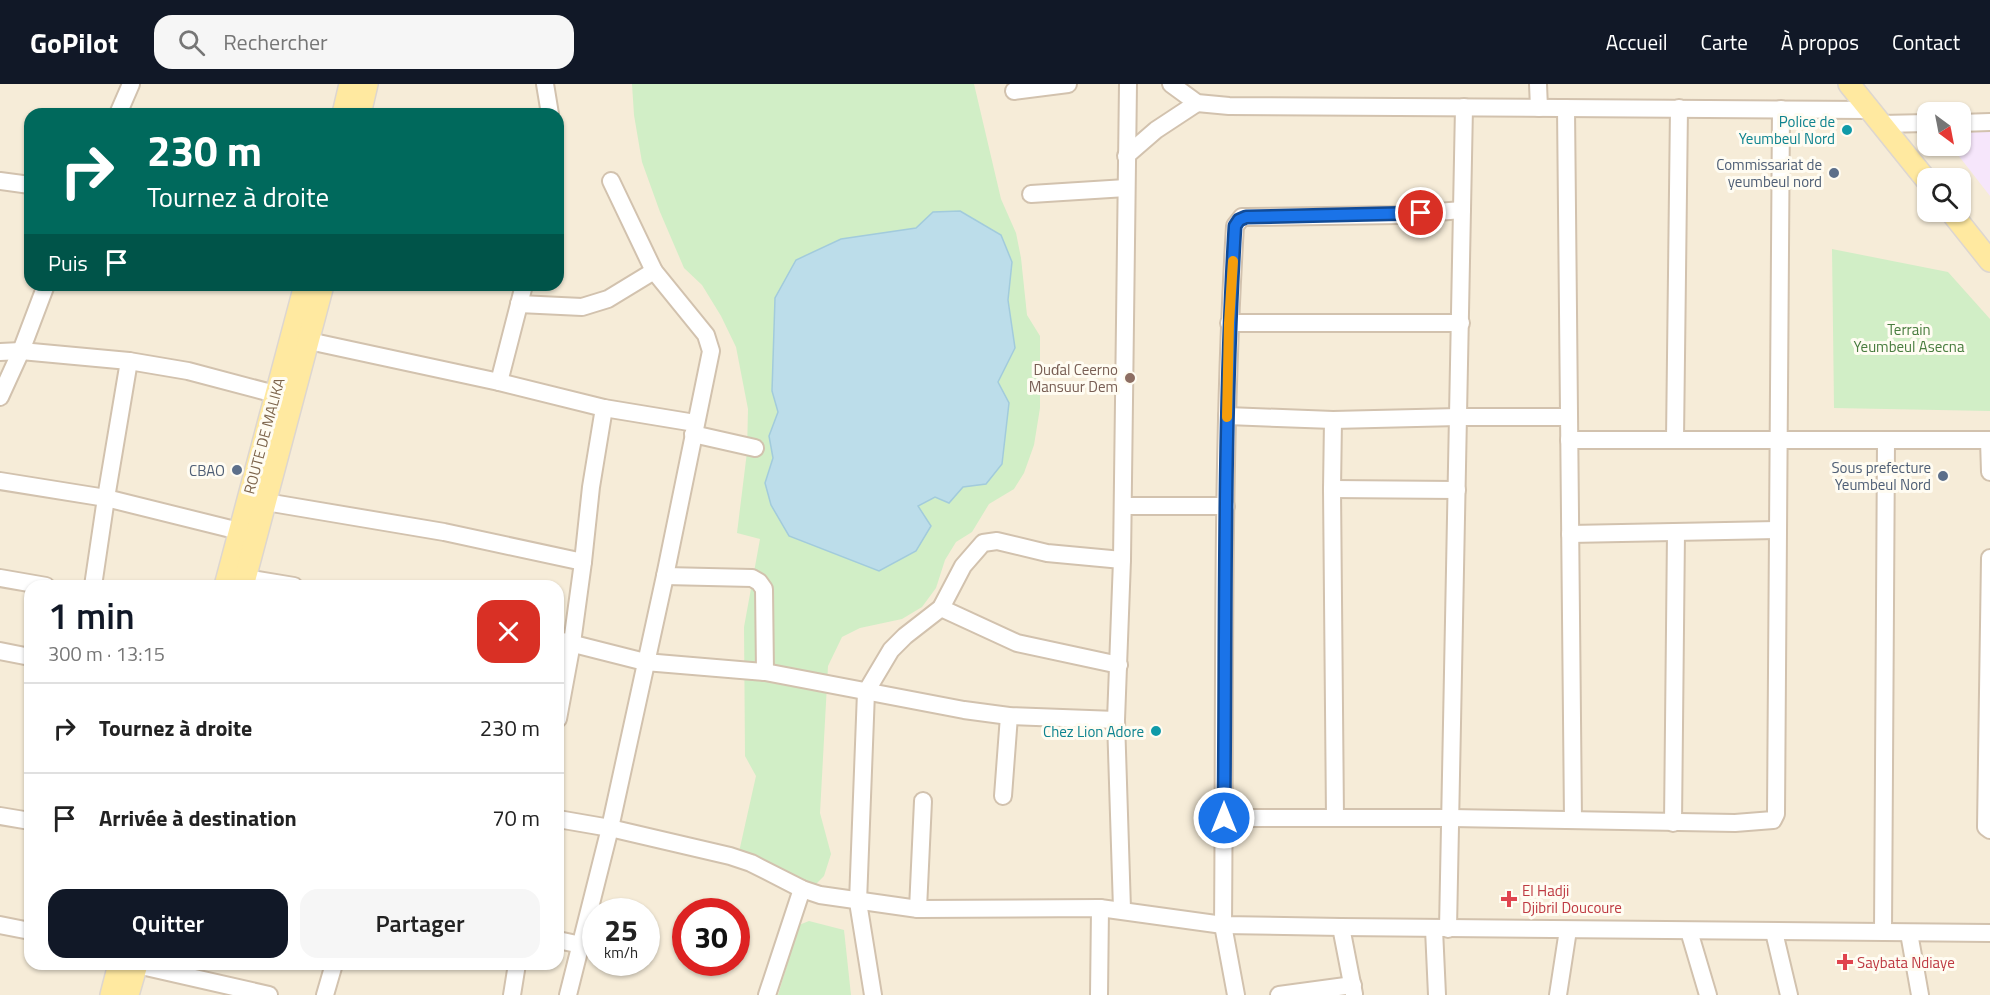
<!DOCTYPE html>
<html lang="fr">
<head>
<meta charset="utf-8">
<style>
  :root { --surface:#fff; --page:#f6f6f6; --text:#222; --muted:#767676; --line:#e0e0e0; --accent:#111827 }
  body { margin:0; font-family:"Titillium Web",sans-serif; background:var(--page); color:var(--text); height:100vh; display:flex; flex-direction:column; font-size:22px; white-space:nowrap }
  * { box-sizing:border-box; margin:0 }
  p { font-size:20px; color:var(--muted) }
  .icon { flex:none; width:33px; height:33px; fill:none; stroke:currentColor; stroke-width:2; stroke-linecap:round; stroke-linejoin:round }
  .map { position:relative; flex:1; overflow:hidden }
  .sheet { position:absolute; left:24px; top:496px; width:540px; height:390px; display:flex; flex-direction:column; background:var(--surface); border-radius:18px; box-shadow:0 2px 4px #0004 }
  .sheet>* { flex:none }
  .top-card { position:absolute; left:24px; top:24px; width:540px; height:183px; border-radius:18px; box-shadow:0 2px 4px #0004; background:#00695c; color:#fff; overflow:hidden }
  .needle { width:39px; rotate:148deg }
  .fabs { position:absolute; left:1917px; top:18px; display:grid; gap:12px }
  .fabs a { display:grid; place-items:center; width:54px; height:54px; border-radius:12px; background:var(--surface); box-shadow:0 2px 4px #0004; font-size:30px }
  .speed { position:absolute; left:582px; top:814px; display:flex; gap:12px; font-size:30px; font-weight:700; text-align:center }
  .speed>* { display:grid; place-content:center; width:78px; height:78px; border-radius:50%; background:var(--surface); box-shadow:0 2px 4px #0004; line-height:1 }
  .speed small { font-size:15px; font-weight:400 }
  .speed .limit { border:9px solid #d22; background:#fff; color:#111 }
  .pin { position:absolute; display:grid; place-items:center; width:51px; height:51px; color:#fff; margin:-26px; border:3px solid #fff; border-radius:50%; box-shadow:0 2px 6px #0007 }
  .me { position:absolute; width:66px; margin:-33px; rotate:0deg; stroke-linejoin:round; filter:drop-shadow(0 0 4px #0008) }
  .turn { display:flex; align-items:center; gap:21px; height:126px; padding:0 24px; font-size:27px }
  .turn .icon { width:78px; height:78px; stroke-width:2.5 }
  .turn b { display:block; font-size:42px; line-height:51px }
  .then { display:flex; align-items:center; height:57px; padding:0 24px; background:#0003; gap:12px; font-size:22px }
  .round { display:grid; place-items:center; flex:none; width:63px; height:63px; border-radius:18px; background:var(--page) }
  .head { display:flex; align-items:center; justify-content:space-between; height:102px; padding:0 24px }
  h1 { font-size:36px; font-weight:600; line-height:45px; color:var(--accent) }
  .action { display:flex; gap:12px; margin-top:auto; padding:12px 24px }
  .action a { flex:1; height:69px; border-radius:18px; background:var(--accent); color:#fff; font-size:24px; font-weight:600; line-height:69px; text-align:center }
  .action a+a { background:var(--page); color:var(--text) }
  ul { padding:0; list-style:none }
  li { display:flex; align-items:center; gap:18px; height:90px; padding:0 24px; border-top:2px solid var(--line) }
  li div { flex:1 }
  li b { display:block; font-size:22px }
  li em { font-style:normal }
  header { display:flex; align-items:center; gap:36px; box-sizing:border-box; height:84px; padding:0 30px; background:var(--accent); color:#fff }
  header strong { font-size:28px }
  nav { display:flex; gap:33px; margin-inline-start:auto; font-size:21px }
  .search { width:420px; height:54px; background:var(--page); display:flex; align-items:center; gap:15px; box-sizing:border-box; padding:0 21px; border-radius:18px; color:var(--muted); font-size:22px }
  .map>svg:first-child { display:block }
  .residential { fill:#f6ecd8; fill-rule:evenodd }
  .education { fill:#f6e6fb }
  .green { fill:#d1eec6; fill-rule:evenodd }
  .water { fill:#bcddea; stroke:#a2cbdc; stroke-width:1.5 }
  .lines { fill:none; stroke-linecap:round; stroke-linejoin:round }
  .minor-casing { stroke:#d2c2ae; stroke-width:20 }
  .major-casing { stroke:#ddd6d0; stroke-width:24 }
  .minor { stroke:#fff; stroke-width:16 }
  .major { stroke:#ffe9a0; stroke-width:21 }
  .route-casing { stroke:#114b97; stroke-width:15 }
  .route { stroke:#1a73e8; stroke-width:10 }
  .slow { stroke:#f59e0b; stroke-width:10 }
  .culture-dot { fill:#0f9aa8; stroke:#fffcf2; stroke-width:2 }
  .service-dot { fill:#5c6f8a; stroke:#fffcf2; stroke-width:2 }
  .education-dot { fill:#8d6e63; stroke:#fffcf2; stroke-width:2 }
  .health-dot { fill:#e0444e; stroke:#fffcf2; stroke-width:2 }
  .labels { text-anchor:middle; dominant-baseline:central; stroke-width:6; stroke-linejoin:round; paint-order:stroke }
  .culture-label { font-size:15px; fill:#0d838f; stroke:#fffcf2; text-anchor:end }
  .service-label { font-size:15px; fill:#4e5e75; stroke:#fffcf2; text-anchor:end }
  .park-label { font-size:15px; fill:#487c3e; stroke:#fffcf2 }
  .education-label { font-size:15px; fill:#785e54; stroke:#fffcf2; text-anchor:end }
  .street-label { font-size:15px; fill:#7c634a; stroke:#fffcf2 }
  .health-label { font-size:15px; fill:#be3a42; stroke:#fffcf2; text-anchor:start }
</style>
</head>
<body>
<header>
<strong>GoPilot</strong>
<div class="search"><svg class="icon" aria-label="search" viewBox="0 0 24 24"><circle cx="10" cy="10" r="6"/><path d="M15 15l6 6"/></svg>Rechercher</div>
<nav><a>Accueil</a><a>Carte</a><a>À propos</a><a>Contact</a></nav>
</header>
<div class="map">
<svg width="1990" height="911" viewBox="0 0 1990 911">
  <rect width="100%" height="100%" fill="#fef9ea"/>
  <path class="residential" d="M 0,0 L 1990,0 L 1990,911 L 0,911 ZM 1928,28 L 1960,28 L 1960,62 L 1928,62 ZM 30,30 L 558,30 L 558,201 L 30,201 ZM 1928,94 L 1960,94 L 1960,128 L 1928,128 ZM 30,502 L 558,502 L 558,880 L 30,880 ZM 596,828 L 646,828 L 646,879 L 596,879 ZM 686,828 L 736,828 L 736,879 L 686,879 Z"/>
  <path class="education" d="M 1961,44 L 1990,44 L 1990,112 L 1951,62 L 1960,62 Z"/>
  <g class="green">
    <path d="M 632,0 L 974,0 L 1001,115 L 1016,149 L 1021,174 L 1027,231 L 1040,252 L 1040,324 L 1034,361 L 1024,389 L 1014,405 L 989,420 L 972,448 L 956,458 L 945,476 L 936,504 L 922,523 L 902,535 L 860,544 L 842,553 L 828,582 L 820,729 L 831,770 L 824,792 L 812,804 L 739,768 L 756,692 L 745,672 L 744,543 L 760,455 L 737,449 L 747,368 L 748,325 L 736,263 L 721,232 L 702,201 L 684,184 L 660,128 L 642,78 L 634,31 ZM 933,128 L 1012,178 L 1008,216 L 1015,264 L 998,298 L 1009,319 L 1002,380 L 963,403 L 935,413 L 918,422 L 931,442 L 916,467 L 765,399 L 773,374 L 769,352 L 778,328 L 772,307 L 841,155 L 917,144 Z"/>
    <path d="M 1832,165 L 1948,188 L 1990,235 L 1990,327 L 1834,324 Z"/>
    <path d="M 809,837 L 844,846 L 851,911 L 778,911 L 799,841 Z"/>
  </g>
  <path class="water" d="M 960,127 L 1001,151 L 1012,178 L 1008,216 L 1015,264 L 998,298 L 1009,319 L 1002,380 L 986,400 L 963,403 L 949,419 L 935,413 L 918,422 L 931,442 L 916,467 L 879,487 L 789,452 L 771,421 L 765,399 L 773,374 L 769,352 L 778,328 L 772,307 L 775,214 L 796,176 L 841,155 L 916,144 L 933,128 Z"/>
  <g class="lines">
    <defs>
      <g id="minor">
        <path d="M 545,0 L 550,30"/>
        <path d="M 1171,0 L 1197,19 L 1229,22 L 1870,26"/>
        <path d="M 1538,0 L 1539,24"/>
        <path d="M 1014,7 L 1068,0"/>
        <path d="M 1566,24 L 1573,736"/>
        <path d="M 118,30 L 131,0"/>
        <path d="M 1960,39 L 1990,38"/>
        <path d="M 1881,40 L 1928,39"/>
        <path d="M 1126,72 L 1156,46 L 1197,19"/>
        <path d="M 0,97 L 30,101"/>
        <path d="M 1031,110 L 1126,104"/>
        <path d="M 519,220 L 582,223 L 608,215 L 654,187"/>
        <path d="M 1229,239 L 1461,239"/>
        <path d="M 309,257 L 499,298 L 604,324 L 695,339"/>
        <path d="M 0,268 L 21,267 L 129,277 L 188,287 L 275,310"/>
        <path d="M 499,298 L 524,201"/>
        <path d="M 0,313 L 21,267 L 46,201"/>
        <path d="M 1227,332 L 1333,336 L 1458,333 L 1569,333"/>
        <path d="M 1333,336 L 1332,405 L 1335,734"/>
        <path d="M 693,350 L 755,364"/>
        <path d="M 1569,356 L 1990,356"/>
        <path d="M 1675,356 L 1679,24"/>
        <path d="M 1989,356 L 1990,388"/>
        <path d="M 0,397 L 106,414 L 239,447"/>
        <path d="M 1332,405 L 1457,406"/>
        <path d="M 266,418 L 444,448 L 583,478"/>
        <path d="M 1123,422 L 1226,422"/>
        <path d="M 1570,450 L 1777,446"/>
        <path d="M 1990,474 L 1986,743 L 1990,746"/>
        <path d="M 665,492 L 752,494 L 759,498 L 764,505 L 765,588"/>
        <path d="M 0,494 L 46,502"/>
        <path d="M 245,494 L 294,502"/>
        <path d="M 93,502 L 106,414 L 129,277"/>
        <path d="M 941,524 L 1017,559 L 1119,581"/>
        <path d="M 558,556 L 645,578 L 765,588 L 964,626 L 1009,632 L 1116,636"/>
        <path d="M 0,567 L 30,573"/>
        <path d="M 558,635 L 572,559 L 583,478 L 591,403 L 604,324"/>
        <path d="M 1003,712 L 1009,632"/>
        <path d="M 0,732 L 30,737"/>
        <path d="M 1224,734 L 1451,734 L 1735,739 L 1773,736 L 1776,730 L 1781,25"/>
        <path d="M 558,735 L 610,744 L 730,772 L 751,779 L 802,805 L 820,811 L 918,825 L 1100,824 L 1223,841 L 1341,843 L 1990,849"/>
        <path d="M 1673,739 L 1676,448"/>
        <path d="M 918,825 L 923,717"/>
        <path d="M 1122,825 L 1116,636 L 1122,476 L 1128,0"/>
        <path d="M 0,841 L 30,847"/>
        <path d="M 1341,843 L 1354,910"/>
        <path d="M 1434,845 L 1437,911"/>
        <path d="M 1448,845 L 1464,23"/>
        <path d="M 1689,847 L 1708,911"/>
        <path d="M 1774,848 L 1789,911"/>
        <path d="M 1883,848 L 1886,357"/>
        <path d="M 1909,849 L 1920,911"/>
        <path d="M 558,856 L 581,861"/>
        <path d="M 137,881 L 269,911"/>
        <path d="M 325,911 L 334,880"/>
        <path d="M 512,911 L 517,880"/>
        <path d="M 568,911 L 610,744 L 665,492 L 711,267 L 706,251 L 654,187 L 611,97"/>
        <path d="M 767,911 L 802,805"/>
        <path d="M 873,911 L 858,818 L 866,608 L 891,566 L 905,552 L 941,524 L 963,482 L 983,459 L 997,457 L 1047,469 L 1122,476"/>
        <path d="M 1099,911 L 1100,824"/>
        <path d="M 1236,911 L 1223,841 C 1225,608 1221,374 1235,142 L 1242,133 L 1246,133 L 1400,131 L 1462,126"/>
        <path d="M 1279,911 L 1353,901"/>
        <path d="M 1558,911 L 1568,846"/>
      </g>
      <g id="major">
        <path d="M 1849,0 L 1928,98"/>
        <path d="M 343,30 L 350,0"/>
        <path d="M 360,30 L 367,0"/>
        <path d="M 1951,128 L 1990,177"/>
        <path d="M 225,502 L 305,201"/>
        <path d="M 243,502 L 323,201"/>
        <path d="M 111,911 L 119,880"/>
        <path d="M 128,911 L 137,880"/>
      </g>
    </defs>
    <use href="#minor" class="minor-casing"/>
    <use href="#major" class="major-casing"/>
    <use href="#minor" class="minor"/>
    <use href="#major" class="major"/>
  </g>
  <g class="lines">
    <defs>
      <path id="route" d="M 1224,734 C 1226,537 1223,339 1235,142 L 1239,136 L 1246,133 L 1421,129"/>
    </defs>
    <use href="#route" class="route-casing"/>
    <use href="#route" class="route"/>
    <path class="slow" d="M 1227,333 L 1229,239 L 1233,177"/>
  </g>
  <g class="culture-dot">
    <circle cx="1847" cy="46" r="6"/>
    <circle cx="1156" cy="647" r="6"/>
  </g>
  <g class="service-dot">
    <circle cx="1834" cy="89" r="6"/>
    <circle cx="237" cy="386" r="6"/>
    <circle cx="1943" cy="392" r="6"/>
  </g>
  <circle class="education-dot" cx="1130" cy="294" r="6"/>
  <g class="health-dot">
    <path d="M1506 806h6v6h6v6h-6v6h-6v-6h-6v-6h6z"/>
    <path d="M1842 869h6v6h6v6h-6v6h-6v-6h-6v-6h6z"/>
  </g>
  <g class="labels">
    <g class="culture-label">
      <text x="1835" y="37">Police de<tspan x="1835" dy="17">Yeumbeul Nord</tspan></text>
      <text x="1144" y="647">Chez Lion Adore</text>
    </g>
    <g class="service-label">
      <text x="1822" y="80">Commissariat de<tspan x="1822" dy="17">yeumbeul nord</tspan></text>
      <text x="1931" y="383">Sous prefecture<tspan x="1931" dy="17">Yeumbeul Nord</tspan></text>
      <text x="225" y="386">CBAO</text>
    </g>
    <g class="park-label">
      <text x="1909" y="245">Terrain<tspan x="1909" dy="17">Yeumbeul Asecna</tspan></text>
    </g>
    <g class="education-label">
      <text x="1118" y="285">Duɗal Ceerno<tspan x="1118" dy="17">Mansuur Dem</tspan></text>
    </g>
    <g class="street-label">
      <text transform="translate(264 352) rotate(-75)">ROUTE DE MALIKA</text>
    </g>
    <g class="health-label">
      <text x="1522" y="806">El Hadji<tspan x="1522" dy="17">Djibril Doucoure</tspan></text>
      <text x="1857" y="878">Saybata Ndiaye</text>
    </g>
  </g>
</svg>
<div class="fabs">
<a><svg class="needle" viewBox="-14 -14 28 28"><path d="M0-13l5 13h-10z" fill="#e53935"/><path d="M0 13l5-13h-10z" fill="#767676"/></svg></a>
<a><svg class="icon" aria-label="search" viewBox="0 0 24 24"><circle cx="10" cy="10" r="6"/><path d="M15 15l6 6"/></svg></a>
</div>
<div class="speed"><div>25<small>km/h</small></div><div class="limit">30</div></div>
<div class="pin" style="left:1421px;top:129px;background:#d93025"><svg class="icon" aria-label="arrive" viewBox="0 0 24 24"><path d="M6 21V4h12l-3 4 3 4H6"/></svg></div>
<svg class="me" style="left:1224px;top:734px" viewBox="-20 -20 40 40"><circle r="17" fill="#1a73e8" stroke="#fff" stroke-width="3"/><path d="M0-11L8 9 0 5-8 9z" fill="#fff"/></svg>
<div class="top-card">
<div class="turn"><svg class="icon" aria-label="right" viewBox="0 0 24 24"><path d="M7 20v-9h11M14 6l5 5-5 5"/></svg><div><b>230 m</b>Tournez à droite</div></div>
<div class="then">Puis<svg class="icon" aria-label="arrive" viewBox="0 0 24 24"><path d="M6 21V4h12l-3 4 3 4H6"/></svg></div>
</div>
<section class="sheet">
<div class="head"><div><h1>1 min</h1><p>300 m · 13:15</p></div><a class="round" style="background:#d93025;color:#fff"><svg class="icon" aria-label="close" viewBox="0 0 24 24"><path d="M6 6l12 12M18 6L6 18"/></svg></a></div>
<ul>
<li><svg class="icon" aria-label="right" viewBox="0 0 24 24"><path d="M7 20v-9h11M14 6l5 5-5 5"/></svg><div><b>Tournez à droite</b></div><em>230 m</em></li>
<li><svg class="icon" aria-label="arrive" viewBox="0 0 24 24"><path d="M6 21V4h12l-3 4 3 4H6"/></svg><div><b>Arrivée à destination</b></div><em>70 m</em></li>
</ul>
<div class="action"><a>Quitter</a><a>Partager</a></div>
</section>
</div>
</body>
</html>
